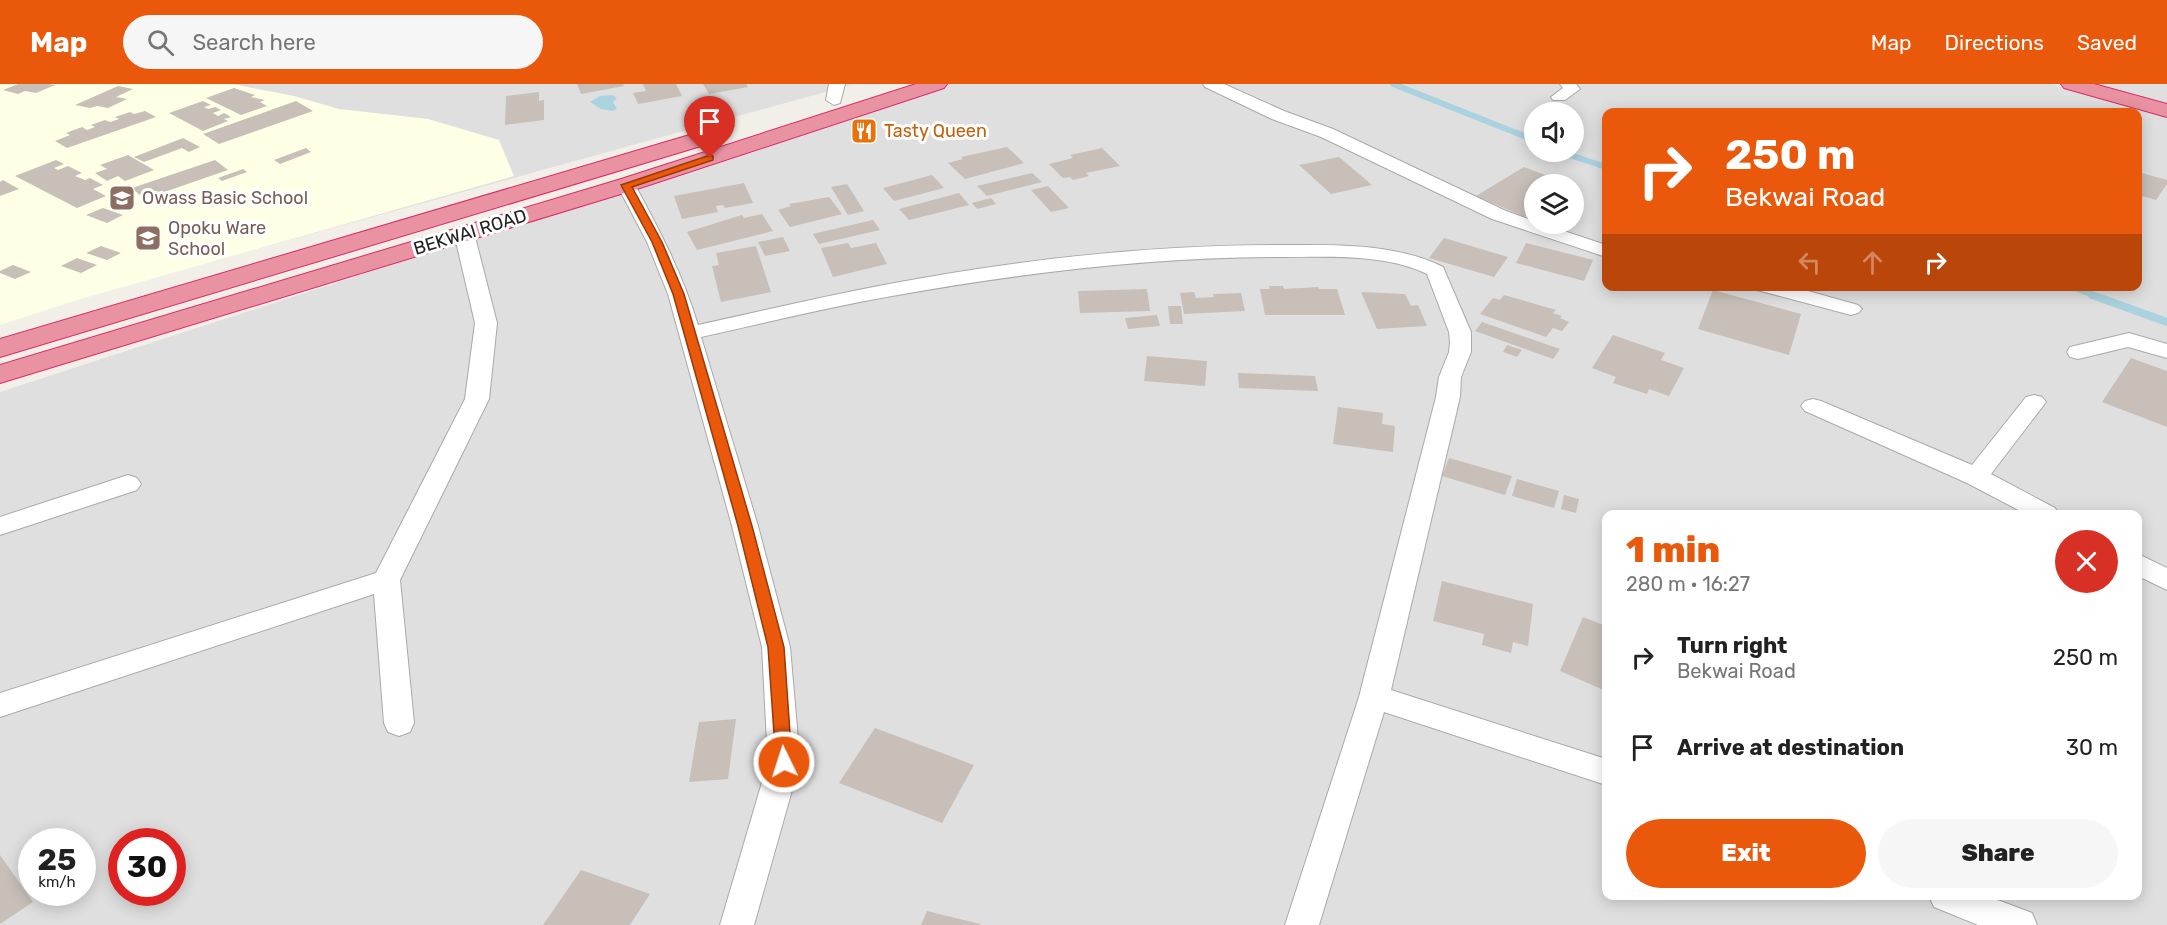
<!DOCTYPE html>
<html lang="en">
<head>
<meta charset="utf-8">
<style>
  :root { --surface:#fff; --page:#f6f6f6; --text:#222; --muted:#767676; --accent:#ea580c }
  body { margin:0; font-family:Rubik,sans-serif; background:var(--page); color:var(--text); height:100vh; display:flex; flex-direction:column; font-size:22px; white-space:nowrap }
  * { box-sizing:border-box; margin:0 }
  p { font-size:20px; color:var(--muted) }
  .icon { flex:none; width:33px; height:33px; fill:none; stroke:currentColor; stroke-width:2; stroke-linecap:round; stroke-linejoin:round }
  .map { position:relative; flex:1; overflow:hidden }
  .panel { position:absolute; left:1602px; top:426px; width:540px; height:390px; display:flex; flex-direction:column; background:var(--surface); border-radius:12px; box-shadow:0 3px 15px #0003 }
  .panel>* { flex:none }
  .hud { position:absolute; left:1602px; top:24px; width:540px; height:183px; border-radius:12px; box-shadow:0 3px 15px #0003; background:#ea580c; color:#fff; overflow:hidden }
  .tools { position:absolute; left:1524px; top:18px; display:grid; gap:12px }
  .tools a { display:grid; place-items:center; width:60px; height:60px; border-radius:50%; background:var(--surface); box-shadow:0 3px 15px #0003; font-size:30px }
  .speed { position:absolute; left:18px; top:744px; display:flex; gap:12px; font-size:30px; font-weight:700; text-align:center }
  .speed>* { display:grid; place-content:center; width:78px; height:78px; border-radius:50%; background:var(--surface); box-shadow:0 3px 15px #0003; line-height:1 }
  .speed small { font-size:15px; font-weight:400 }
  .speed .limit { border:9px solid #d22; background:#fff; color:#111 }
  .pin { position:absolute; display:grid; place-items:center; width:51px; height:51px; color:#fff; margin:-62px -26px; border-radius:50% 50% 50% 0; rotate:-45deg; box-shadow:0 0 6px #0007 }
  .pin .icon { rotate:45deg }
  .me { position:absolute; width:66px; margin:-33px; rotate:356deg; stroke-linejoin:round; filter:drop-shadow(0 0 4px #0008) }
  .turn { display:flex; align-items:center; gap:21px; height:126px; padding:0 24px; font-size:27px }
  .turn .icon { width:78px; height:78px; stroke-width:2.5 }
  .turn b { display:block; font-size:42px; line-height:51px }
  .lanes { display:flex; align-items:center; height:57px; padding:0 24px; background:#0003; justify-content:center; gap:30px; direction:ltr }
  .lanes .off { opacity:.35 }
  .round { display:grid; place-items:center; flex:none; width:63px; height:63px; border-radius:32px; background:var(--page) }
  .headline { display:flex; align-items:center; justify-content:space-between; height:102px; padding:0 24px }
  h1 { font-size:36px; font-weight:800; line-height:45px; color:var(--accent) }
  .button { display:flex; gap:12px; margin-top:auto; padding:12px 24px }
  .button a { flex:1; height:69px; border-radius:36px; background:var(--accent); color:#fff; font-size:24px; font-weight:800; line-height:69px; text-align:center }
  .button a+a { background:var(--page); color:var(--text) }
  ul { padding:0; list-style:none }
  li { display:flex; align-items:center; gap:18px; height:90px; padding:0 24px }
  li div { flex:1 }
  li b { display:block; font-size:22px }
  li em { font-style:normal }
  header { display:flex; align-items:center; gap:36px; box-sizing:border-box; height:84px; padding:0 30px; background:var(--accent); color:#fff }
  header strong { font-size:28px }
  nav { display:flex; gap:33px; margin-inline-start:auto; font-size:21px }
  .search { width:420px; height:54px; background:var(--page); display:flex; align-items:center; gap:15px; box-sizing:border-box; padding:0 21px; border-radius:33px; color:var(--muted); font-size:22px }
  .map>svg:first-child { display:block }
  .residential { fill:#e0dfdf; fill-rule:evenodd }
  .education { fill:#ffffe5 }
  .water { fill:#aad3df }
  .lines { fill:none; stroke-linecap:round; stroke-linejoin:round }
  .stream-far1 { stroke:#aad3df; stroke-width:6 }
  .stream { stroke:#aad3df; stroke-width:8 }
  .building { fill:#c7bfb8 }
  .street-casing { stroke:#a9a9a9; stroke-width:2 }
  .highway-casing { stroke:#dc2a67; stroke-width:2 }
  .street { fill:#fff; fill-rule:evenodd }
  .highway { fill:#e892a2; fill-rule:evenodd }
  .route { fill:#ea580c; stroke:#983908; stroke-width:1.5 }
  .labels { text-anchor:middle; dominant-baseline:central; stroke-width:6; stroke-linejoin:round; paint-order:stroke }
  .far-food-label { font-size:18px; fill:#c56008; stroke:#fff; text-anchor:start }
  .far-education-label { font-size:18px; fill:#785e54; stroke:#fff; text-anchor:start }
  .far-street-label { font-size:18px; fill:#222; stroke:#fff }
</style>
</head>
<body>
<header>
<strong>Map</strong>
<div class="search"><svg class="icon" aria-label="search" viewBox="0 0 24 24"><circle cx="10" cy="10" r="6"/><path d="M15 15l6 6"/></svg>Search here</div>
<nav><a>Map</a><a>Directions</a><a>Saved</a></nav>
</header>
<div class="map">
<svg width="2167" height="841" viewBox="0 0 2167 841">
  <rect width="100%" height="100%" fill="#f2efe9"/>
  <g class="residential">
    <path d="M 0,0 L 854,0 L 0,236 Z"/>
    <path d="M 947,0 L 2051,0 L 2167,32 L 2167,841 L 0,841 L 0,308 ZM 1534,28 L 1574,28 L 1574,68 L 1534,68 ZM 1606,28 L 2138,28 L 2138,202 L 1606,202 ZM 1534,100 L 1574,100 L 1574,140 L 1534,140 ZM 1606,430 L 2138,430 L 2138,812 L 1606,812 ZM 32,758 L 82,758 L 82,808 L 32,808 ZM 122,758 L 172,758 L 172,808 L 122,808 Z"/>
    <path d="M 2087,0 L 2167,0 L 2167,22 Z"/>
  </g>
  <path class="education" d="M 0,0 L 232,0 L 294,12 L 339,25 L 428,35 L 499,56 L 514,92 L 77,216 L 0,241 Z"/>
  <path class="water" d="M 612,11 L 617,14 L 613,18 L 617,25 L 613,27 L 601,25 L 590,18 L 600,12 Z"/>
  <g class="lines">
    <g class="stream-far1">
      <path d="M 1393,0 L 1534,56"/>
      <path d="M 1561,68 L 1606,83"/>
      <path d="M 2069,202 L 2096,212"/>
    </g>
    <path class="stream" d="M 2092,211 L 2167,238"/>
  </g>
  <g class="building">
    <path d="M 18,0 L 49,0 L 55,1 L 36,9 L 25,7 L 18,10 L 3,6 Z"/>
    <path d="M 577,0 L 623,0 L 624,2 L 581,10 Z"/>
    <path d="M 643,0 L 676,0 L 682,12 L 638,20 L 633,9 L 646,7 Z"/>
    <path d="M 703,0 L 746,0 L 748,3 L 709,10 Z"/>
    <path d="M 118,2 L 133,5 L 116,13 L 127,15 L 108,24 L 97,22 L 90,24 L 75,21 Z"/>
    <path d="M 234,4 L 255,11 L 251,13 L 265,16 L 260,18 L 267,22 L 241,31 L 206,14 Z"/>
    <path d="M 539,8 L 539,17 L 544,16 L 544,36 L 505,41 L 506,12 Z"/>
    <path d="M 203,17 L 211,21 L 204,23 L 208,25 L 215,23 L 221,26 L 213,29 L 218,32 L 224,29 L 231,33 L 224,35 L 228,37 L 203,47 L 169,29 Z"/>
    <path d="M 296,17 L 313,27 L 219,60 L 203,50 Z"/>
    <path d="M 145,27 L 156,33 L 67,64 L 55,57 L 70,51 L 66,49 L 82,43 L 87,46 L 95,43 L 91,41 L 105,36 L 110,38 L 119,35 L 115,33 L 130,28 L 134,30 Z"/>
    <path d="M 183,54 L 200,63 L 189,68 L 182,64 L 144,78 L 134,73 Z"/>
    <path d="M 1007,63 L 1024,79 L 965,95 L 948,79 L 963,75 L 961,73 Z"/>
    <path d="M 306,64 L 311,68 L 280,80 L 274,76 Z"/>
    <path d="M 1102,64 L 1120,82 L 1086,89 L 1089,92 L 1073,96 L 1070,93 L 1063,94 L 1049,80 L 1073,74 L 1070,71 Z"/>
    <path d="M 128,71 L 154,86 L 125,97 L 118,92 L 107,97 L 95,89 L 107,85 L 100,81 Z"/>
    <path d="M 1339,73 L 1372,101 L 1331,110 L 1299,81 Z"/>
    <path d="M 56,76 L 64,80 L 54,84 L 58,86 L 68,82 L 82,89 L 75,92 L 85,96 L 90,94 L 103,101 L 93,105 L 106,112 L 77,124 L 15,92 Z"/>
    <path d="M 215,76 L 228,86 L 144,115 L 132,104 Z"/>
    <path d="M 1524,83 L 1568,100 L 1534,100 L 1534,127 L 1525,133 L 1476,112 Z"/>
    <path d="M 243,85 L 247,88 L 222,97 L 218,94 Z"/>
    <path d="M 2138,88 L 2167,96 L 2167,100 L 2156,116 L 2138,111 Z"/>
    <path d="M 1032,89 L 1042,98 L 987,112 L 977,102 Z"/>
    <path d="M 932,91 L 944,104 L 894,117 L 883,104 Z"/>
    <path d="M 3,96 L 19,105 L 0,112 L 0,98 Z"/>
    <path d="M 744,99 L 753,119 L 725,124 L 723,121 L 716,122 L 718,128 L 682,135 L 674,112 Z"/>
    <path d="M 847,100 L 864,127 L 848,131 L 831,103 Z"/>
    <path d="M 1048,102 L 1069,124 L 1051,128 L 1031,106 Z"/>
    <path d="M 959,109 L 969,121 L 909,136 L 899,125 Z"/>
    <path d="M 829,113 L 842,130 L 790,143 L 778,126 L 791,122 L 789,120 Z"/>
    <path d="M 991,114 L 996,120 L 977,125 L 972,119 Z"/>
    <path d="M 103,124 L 123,131 L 107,139 L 86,131 Z"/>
    <path d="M 762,130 L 773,147 L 697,166 L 687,148 L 742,131 L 744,134 Z"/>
    <path d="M 873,136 L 880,146 L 819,160 L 813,150 Z"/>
    <path d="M 783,153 L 790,167 L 765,172 L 758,158 Z"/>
    <path d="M 1444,154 L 1508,173 L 1494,193 L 1429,174 Z"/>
    <path d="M 848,159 L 851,164 L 876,159 L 887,180 L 833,193 L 821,164 Z"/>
    <path d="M 1526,159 L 1593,176 L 1584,197 L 1516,179 Z"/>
    <path d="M 101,162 L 121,169 L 107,176 L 86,169 Z"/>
    <path d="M 756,162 L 771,208 L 721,218 L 712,182 L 719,181 L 716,169 Z"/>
    <path d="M 77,174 L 97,181 L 81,189 L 61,182 Z"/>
    <path d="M 13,181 L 31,188 L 15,195 L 0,189 L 0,187 Z"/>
    <path d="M 1269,202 L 1283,202 L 1284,205 L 1318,203 L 1319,205 L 1337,205 L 1345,231 L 1265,231 L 1260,205 L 1270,205 Z"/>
    <path d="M 1147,205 L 1150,227 L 1080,229 L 1078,207 Z"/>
    <path d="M 1713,206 L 1801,230 L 1789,271 L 1698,245 Z"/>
    <path d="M 1194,208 L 1196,214 L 1214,213 L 1213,210 L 1241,209 L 1245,227 L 1184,230 L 1180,209 Z"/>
    <path d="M 1361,208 L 1405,210 L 1411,222 L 1418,221 L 1427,242 L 1377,245 Z"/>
    <path d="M 1504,211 L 1556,226 L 1553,229 L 1562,232 L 1560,234 L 1569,238 L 1562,247 L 1553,244 L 1546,253 L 1480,230 L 1493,214 L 1500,216 Z"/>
    <path d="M 1168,222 L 1181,222 L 1183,240 L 1170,240 Z"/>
    <path d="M 1157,231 L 1160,242 L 1128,245 L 1125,234 Z"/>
    <path d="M 1482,238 L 1560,265 L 1553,275 L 1475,247 Z"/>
    <path d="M 1613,251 L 1665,269 L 1661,276 L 1684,284 L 1669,312 L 1649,305 L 1647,310 L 1613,299 L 1616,293 L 1592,284 Z"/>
    <path d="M 1507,261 L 1522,266 L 1517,273 L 1503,268 Z"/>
    <path d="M 1147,272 L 1207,277 L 1205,302 L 1144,297 Z"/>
    <path d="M 2131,274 L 2167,287 L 2167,343 L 2102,318 Z"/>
    <path d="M 1238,289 L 1315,292 L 1318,307 L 1239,304 Z"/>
    <path d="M 1338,323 L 1383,329 L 1382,340 L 1395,342 L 1393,368 L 1333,360 Z"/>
    <path d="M 1449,374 L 1512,392 L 1505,411 L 1442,392 Z"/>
    <path d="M 1517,395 L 1559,407 L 1554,424 L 1512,412 Z"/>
    <path d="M 1564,411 L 1579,415 L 1576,429 L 1561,425 Z"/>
    <path d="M 1442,497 L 1533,520 L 1528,562 L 1513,558 L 1511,569 L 1482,561 L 1484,550 L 1433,537 Z"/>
    <path d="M 1583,533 L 1606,542 L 1606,607 L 1560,587 Z"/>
    <path d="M 736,635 L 728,695 L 689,698 L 699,638 Z"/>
    <path d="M 875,644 L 974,681 L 942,739 L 839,699 Z"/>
    <path d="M 0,771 L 33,818 L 0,840 Z"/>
    <path d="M 581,786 L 650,810 L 630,841 L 543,841 Z"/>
    <path d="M 927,827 L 980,840 L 980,841 L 921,841 Z"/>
  </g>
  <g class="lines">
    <defs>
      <g id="street">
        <path d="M 829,0 L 845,0 L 840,19 L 834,21 L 826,16 Z"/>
        <path d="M 1203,0 L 1224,0 L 1284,27 L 1333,45 L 1506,127 L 1534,137 L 1534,140 L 1543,140 L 1606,161 L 1606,173 L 1492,135 L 1321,53 L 1272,35 L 1205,3 Z"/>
        <path d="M 1560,0 L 1576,0 L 1580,5 L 1565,16 L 1553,16 L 1551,13 L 1563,4 Z"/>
        <path d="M 626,96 L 632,97 L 635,101 C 660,147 683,191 698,241 C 761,227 825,212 889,200 C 1017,176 1148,161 1278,161 C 1332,161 1393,158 1443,183 L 1471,248 L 1471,268 L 1461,293 L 1460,313 L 1391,606 L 1606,675 L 1606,701 L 1384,628 L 1319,841 L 1285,841 L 1359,613 L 1436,313 L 1439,293 L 1449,268 L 1450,258 L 1449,248 L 1427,190 C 1384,169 1327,173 1280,173 C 1150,173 1020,189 892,212 C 828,223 765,239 701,253 L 758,442 L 790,563 L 800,678 L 754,841 L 720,841 L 768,678 L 762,563 L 732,442 L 668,210 L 647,158 L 617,101 L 620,97 Z"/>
        <path d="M 464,143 L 471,145 L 474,149 L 497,239 L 489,315 L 400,496 L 414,639 L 410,648 L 399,652 L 388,648 L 384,639 L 374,510 L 0,633 L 0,609 L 376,489 L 465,315 L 475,239 L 454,149 L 457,145 Z"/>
        <path d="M 1754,202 L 1790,202 L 1858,221 L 1862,225 L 1858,229 L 1851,231 L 1757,206 Z"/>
        <path d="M 2129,249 L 2167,260 L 2167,274 L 2128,263 L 2078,275 L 2070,273 L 2067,268 L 2070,263 Z"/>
        <path d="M 2034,311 L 2042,313 L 2046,318 L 1991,390 L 2055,424 L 2059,430 L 2026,430 L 1967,399 L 1805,327 L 1801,322 L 1805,317 L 1813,315 L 1821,317 L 1972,381 L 2026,313 Z"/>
        <path d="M 128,391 L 137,394 L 141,400 L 137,406 L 0,451 L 0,433 Z"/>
        <path d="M 2138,470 L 2167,484 L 2167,506 L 2138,492 Z"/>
        <path d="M 1929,812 L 1987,812 L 2032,829 L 2037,841 L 1978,841 L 1934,823 Z"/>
      </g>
      <g id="highway">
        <path d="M 916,0 L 947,0 L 944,4 L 634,106 L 0,299 L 0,281 L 618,96 Z"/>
        <path d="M 2061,0 L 2094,0 L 2167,20 L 2167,33 L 2064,4 Z"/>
        <path d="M 693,50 L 701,52 L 704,57 L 701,62 L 0,273 L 0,255 Z"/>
      </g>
    </defs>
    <use href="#street" class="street-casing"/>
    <use href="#highway" class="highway-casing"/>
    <use href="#street" class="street"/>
    <use href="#highway" class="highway"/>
  </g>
  <path class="route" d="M 710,71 L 713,72 L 713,76 L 632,103 L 662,158 L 684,210 L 752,442 L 784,563 L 792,678 L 790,683 L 784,685 L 778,683 L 776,678 L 768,563 L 738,442 L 673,210 L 652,158 L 621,101 Z"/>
  <defs>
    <symbol id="restaurant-square" viewBox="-11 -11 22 22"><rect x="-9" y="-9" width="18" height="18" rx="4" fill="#e8710a" stroke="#fff"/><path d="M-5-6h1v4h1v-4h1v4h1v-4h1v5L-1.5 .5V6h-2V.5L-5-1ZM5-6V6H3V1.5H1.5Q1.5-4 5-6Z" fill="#fff"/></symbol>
    <symbol id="school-square" viewBox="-11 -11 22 22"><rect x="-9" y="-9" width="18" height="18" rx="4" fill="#8d6e63" stroke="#fff"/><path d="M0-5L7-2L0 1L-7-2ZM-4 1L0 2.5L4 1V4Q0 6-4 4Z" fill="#fff"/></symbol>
  </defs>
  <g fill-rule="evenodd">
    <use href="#restaurant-square" x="849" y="32" width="30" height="30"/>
    <use href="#school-square" x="107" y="99" width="30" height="30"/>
    <use href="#school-square" x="133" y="139" width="30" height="30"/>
  </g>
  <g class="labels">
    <g class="far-food-label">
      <text x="884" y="47">Tasty Queen</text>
    </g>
    <g class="far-education-label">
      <text x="142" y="114">Owass Basic School</text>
      <text x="168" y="144">Opoku Ware<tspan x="168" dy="21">School</tspan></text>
    </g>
    <g class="far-street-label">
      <text transform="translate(470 148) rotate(-17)">BEKWAI ROAD</text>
    </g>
  </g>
</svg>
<div class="tools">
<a><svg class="icon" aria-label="sound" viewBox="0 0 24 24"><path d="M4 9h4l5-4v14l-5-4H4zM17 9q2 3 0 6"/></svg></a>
<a><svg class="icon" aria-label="layers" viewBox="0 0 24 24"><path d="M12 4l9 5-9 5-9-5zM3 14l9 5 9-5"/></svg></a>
</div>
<div class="speed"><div>25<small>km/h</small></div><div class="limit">30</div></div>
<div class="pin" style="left:710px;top:74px;background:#d93025"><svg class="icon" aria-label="arrive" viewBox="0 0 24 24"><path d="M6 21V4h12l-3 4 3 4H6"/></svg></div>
<svg class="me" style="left:784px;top:678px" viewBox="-20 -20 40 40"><circle r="17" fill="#ea580c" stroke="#fff" stroke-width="3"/><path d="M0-11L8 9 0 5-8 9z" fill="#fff"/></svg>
<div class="hud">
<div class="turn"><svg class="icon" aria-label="right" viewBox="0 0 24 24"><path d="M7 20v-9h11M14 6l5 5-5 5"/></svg><div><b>250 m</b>Bekwai Road</div></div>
<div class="lanes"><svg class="icon off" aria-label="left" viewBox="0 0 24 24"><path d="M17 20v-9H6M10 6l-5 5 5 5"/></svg><svg class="icon off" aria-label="ahead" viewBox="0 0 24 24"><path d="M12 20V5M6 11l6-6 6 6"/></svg><svg class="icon" aria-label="right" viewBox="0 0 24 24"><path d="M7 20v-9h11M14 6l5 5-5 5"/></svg></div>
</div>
<section class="panel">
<div class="headline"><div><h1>1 min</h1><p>280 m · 16:27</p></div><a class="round" style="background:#d93025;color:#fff"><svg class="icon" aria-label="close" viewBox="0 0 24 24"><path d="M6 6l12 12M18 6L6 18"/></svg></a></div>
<ul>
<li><svg class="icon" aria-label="right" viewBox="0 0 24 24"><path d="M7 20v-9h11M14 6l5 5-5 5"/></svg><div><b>Turn right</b><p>Bekwai Road</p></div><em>250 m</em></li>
<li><svg class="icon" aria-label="arrive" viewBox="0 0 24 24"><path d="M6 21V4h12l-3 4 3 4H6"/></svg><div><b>Arrive at destination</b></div><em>30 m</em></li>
</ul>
<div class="button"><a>Exit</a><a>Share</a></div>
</section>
</div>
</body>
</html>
